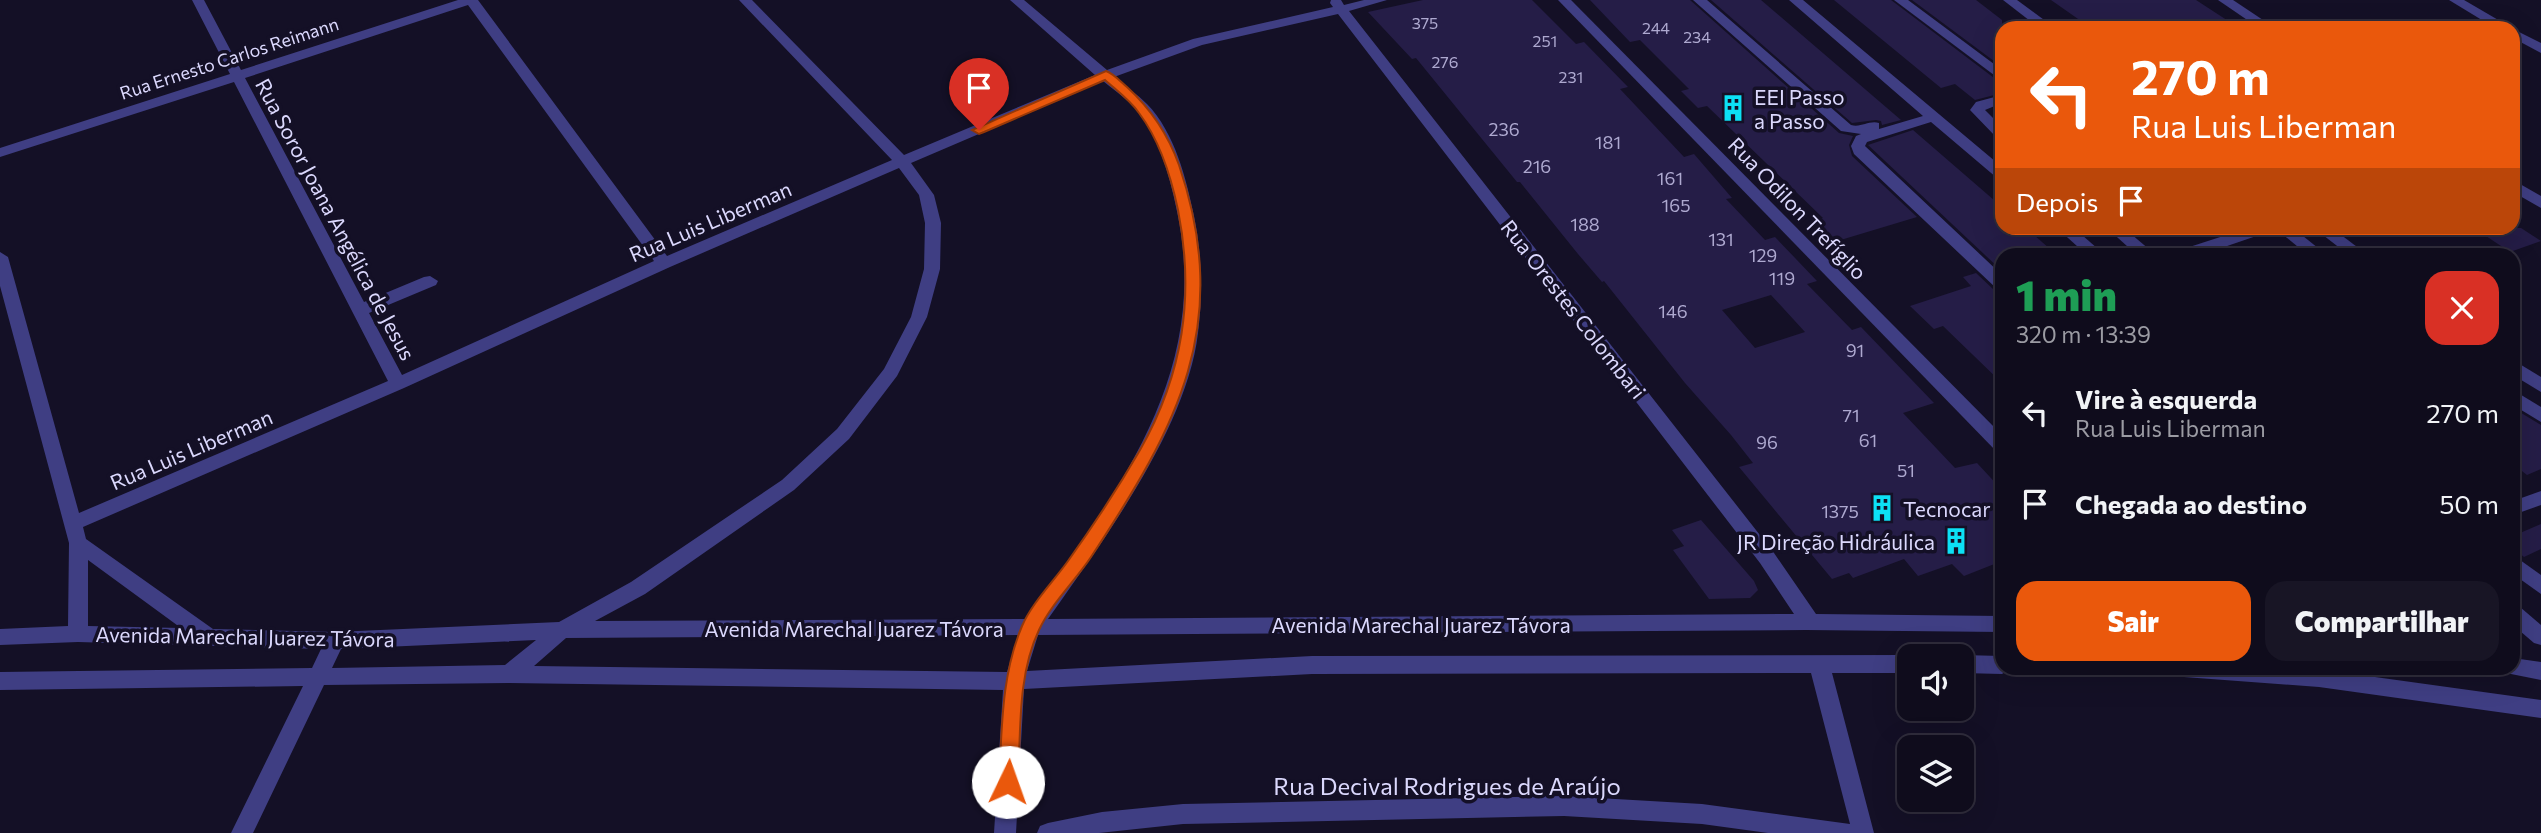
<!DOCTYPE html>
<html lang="pt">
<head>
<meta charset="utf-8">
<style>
  :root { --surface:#0f0c1c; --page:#181525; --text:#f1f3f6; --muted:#9b9ba3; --line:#2f2c3b; --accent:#ea580c }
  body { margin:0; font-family:Commissioner,sans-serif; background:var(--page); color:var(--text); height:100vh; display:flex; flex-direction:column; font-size:26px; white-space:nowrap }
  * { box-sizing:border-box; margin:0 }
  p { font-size:23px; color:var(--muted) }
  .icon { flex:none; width:38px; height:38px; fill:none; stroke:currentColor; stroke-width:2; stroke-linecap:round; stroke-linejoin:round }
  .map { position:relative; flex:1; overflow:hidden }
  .details { position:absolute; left:1995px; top:248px; width:525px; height:427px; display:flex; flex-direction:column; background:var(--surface); border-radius:21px; box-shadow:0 7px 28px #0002,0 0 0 2px var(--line) }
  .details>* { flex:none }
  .guide { position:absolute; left:1995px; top:21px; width:525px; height:214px; border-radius:21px; box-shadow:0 7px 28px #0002,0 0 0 2px var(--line); background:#ea580c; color:#fff; overflow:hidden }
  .controls { position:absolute; left:1897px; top:644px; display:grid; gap:14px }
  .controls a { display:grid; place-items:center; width:77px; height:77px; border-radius:14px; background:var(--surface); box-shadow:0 7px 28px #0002,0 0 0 2px var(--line); font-size:35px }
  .pin { position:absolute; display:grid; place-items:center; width:60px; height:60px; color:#fff; margin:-72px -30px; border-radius:50% 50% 50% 0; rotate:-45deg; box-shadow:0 0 7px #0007 }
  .pin .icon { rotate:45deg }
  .me { position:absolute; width:77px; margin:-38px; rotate:3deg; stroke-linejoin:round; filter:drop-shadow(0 0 5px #0008) }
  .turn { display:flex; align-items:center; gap:24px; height:147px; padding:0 21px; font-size:32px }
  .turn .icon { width:91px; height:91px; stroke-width:2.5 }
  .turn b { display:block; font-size:49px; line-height:60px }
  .then { display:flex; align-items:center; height:66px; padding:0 21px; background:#0003; gap:14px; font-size:26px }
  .round { display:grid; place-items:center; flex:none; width:74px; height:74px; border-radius:21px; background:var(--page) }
  .summary { display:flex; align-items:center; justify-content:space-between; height:119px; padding:0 21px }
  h1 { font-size:42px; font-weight:800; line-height:52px; color:#1e9e55 }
  .action { display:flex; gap:14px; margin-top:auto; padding:14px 21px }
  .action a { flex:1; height:80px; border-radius:21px; background:var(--accent); color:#fff; font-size:28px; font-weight:800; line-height:80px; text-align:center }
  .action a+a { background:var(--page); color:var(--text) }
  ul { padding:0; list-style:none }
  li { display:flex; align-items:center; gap:21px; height:91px; padding:0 21px }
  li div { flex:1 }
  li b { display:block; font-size:26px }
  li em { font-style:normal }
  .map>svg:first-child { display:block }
  .building { fill:#251d47; fill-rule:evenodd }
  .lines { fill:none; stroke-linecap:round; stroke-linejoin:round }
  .minor { fill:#3f3e83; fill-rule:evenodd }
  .route { fill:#ea580c; stroke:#983908; stroke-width:2 }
  .labels { text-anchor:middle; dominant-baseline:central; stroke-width:7; stroke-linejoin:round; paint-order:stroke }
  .far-number-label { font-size:16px; fill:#aea9d0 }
  .far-street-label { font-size:18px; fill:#dbd8fd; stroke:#141026 }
  .number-label { font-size:18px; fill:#aea9d0 }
  .poi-label { font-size:21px; fill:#dbd8fd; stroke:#141026; text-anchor:start }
  .street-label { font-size:21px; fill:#dbd8fd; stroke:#141026 }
  .near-street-label { font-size:24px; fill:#dbd8fd; stroke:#141026 }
</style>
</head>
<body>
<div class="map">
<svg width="2541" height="833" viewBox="0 0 2541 833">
  <rect width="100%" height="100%" fill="#141026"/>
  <g class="building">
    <path d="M 1423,0 L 1532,0 L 1576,44 L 1584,42 L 1628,87 L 1620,89 L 1684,157 L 1694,154 L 1732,198 L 1726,199 L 1765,240 L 1775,237 L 1817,281 L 1807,284 L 1852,330 L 1861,327 L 1934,403 L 1903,413 L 1955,468 L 1977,463 L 2002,490 L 2002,561 L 1964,576 L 1952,564 L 1918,576 L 1904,559 L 1853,578 L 1849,573 L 1832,579 L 1739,467 L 1753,463 L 1731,435 L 1685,383 L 1604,281 L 1602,282 L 1578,254 L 1520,182 L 1517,182 L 1416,58 L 1412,59 L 1368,12 ZM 1771,295 L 1805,332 L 1755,348 L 1722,310 Z"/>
    <path d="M 1590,0 L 1690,0 L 1839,133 L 1853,136 L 1849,145 L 1852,156 L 1917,217 L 1834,242 L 1812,221 L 1823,218 L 1707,106 L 1698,108 L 1681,91 L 1689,89 L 1640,40 L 1630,42 Z"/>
    <path d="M 1711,0 L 1761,0 L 1901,120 L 1882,125 L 1881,121 L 1876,120 L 1852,123 Z"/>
    <path d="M 1834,0 L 1891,0 L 2002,84 L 2002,93 L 1975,100 L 1955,84 L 1941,88 Z"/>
    <path d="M 1912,0 L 1976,0 L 2002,20 L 2002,67 Z"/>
    <path d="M 2051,0 L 2196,0 L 2239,28 L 2164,28 L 2157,24 L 2141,28 L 2091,28 Z"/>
    <path d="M 1913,130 L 2002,207 L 2002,228 L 2026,228 L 2058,256 L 2002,256 L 2002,271 L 1868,145 Z"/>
    <path d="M 2474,228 L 2521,228 L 2541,241 L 2510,252 Z"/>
    <path d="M 1976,273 L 1994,290 L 2002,291 L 2002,383 L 1943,326 L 1934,329 L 1910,306 L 1971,286 L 1963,277 Z"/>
    <path d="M 2513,408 L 2541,425 L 2541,469 L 2527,475 L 2513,464 Z"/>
    <path d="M 1701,520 L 1754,581 L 1758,590 L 1750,598 L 1709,599 L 1673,550 L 1684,546 L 1672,530 Z"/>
    <path d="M 2541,524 L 2541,549 L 2524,557 L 2513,548 L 2513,536 Z"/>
  </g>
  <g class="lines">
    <g class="minor">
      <path d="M 192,0 L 204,0 L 241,70 L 458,0 L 478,0 L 667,256 L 892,160 L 739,0 L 752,0 L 904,155 L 1095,75 L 1010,0 L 1024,0 L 1107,70 L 1193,39 L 1333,7 L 1330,3 L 1331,0 L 1341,0 L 1344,5 L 1364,0 L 1387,0 L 1349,11 L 1774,553 L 1816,614 L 2002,616 L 2002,632 L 1806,630 L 1038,635 L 1027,671 L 1312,656 L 1909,655 L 1912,656 L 1909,656 L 1909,673 L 1832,673 L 1874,833 L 1768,833 L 1702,824 L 1564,816 L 1183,824 L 1099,833 L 1037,833 L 1040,826 L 1048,823 L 1102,812 L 1183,804 L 1564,796 L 1702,804 L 1850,824 L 1811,673 L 1312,674 L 1024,689 L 1016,833 L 994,833 L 1003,690 L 509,683 L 324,685 L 253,833 L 231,833 L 303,686 L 0,690 L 0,672 L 312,668 L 321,649 L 78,642 L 0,645 L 0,629 L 68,626 L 69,543 L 0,286 L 0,252 L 8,257 L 79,513 L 388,381 L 234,82 L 0,157 L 0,148 L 230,74 ZM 468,5 L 654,261 L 402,375 L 369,313 L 436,285 L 438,281 L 430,276 L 424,277 L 364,302 L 245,78 ZM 1338,14 L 1760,563 L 1794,614 L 1048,619 C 1103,541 1187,428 1198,333 C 1203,293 1202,255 1194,216 C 1186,178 1175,133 1147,104 C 1137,94 1125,86 1114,77 L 1202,45 ZM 1103,81 C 1115,91 1130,101 1139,113 C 1161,143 1171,180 1178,216 C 1210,377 1115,496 1026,619 L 595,621 L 645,594 L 794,490 L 849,439 L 897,376 L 927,317 L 940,269 L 941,223 L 934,195 L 911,163 ZM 899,168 L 919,195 L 925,223 L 924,269 L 911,317 L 884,369 L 837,429 L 782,480 L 631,582 L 559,622 L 335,632 L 213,629 L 86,539 L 83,527 L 404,388 L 670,267 ZM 88,560 L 181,628 L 88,626 ZM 1018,635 L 1007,672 L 534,666 L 566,638 ZM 536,640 L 505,665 L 332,668 L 341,649 Z"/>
      <path d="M 1558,0 L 1571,0 L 2002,435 L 2002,453 L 1996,451 Z"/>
      <path d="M 1693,0 L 1707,0 L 1851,125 C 1861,128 1869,120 1879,123 L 1879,129 L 1923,116 L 1789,0 L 1803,0 L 2002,167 L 2002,180 L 1997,178 L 1931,122 L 1867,142 L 1865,146 L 2002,275 L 2002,289 L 1996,288 L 1854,154 L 1851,146 L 1856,136 L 1861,134 L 1841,131 Z"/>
      <path d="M 1894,0 L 1908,0 L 2002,70 L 2002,81 Z"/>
      <path d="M 2003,0 L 2017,0 L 2055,28 L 2039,28 Z"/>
      <path d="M 2218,0 L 2233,0 L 2275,28 L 2259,28 Z"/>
      <path d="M 2449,0 L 2464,0 L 2512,28 L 2495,28 Z"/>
      <path d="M 2513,29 L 2541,43 L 2541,53 L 2513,38 Z"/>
      <path d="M 2002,95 L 2002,103 L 1985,110 L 2002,127 L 2002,139 L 1997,138 L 1970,110 L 1976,102 Z"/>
      <path d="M 2513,180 L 2541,196 L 2541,208 L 2513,192 Z"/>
      <path d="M 2057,228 L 2074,228 L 2106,256 L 2088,256 Z"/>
      <path d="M 2107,228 L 2124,228 L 2157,256 L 2138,256 Z"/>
      <path d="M 2248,228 L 2271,228 L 2268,232 L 2198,256 L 2172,256 L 2174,252 Z"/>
      <path d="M 2275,228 L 2293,228 L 2328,256 L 2309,256 Z"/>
      <path d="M 2314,228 L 2332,228 L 2369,256 L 2350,256 Z"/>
      <path d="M 2513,360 L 2541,377 L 2541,392 L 2513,375 Z"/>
      <path d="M 2513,390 L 2541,407 L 2541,422 L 2513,405 Z"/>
      <path d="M 2541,491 L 2541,505 L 2513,515 L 2513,501 Z"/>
      <path d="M 2513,555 L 2541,575 L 2541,594 L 2513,574 Z"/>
      <path d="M 2513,605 L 2520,607 L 2541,625 L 2541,645 L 2534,643 L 2513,625 Z"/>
      <path d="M 1962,655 L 2002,656 L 2002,668 L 2010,668 L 2002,674 L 1962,673 L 1962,656 L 1959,656 Z"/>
      <path d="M 2513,658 L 2541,662 L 2541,680 L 2506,673 L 2504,668 L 2513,668 Z"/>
      <path d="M 2174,668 L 2310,668 L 2541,700 L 2541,718 L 2319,687 L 2184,677 L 2177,674 Z"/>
    </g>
  </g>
  <path class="route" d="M 1106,71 C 1114,74 1120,81 1127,87 C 1151,109 1168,134 1179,165 C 1233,325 1178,425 1091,557 C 1075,581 1051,604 1039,630 C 1017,676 1021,733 1018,782 L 1015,789 L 1008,791 L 1001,789 L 999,782 C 1002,729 1001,676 1022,626 C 1032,603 1053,582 1068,561 C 1093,526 1118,488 1140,450 C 1183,374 1195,296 1178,210 C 1171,176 1160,141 1139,113 C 1130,100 1116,90 1105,80 L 984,132 L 979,134 L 972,130 Z"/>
  <defs>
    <symbol id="building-bare" viewBox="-9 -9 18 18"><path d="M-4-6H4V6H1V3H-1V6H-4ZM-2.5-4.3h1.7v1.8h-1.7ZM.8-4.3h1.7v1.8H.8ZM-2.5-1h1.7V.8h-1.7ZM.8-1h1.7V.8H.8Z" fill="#0ce1f5" stroke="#141026" stroke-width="2.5" paint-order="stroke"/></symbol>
  </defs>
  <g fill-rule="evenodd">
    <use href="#building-bare" x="1714" y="89" width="38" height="38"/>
    <use href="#building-bare" x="1863" y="489" width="38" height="38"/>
    <use href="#building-bare" x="1937" y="522" width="38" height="38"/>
  </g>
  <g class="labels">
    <g class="far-number-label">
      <text x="1425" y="22">375</text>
      <text x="1656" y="27">244</text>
      <text x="1697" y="36">234</text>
      <text x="1545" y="40">251</text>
      <text x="1445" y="61">276</text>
      <text x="1571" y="76">231</text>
    </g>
    <g class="far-street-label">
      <text transform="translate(229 58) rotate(-18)">Rua Ernesto Carlos Reimann</text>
    </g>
    <g class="number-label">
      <text x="1504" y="129">236</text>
      <text x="1608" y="142">181</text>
      <text x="1537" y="166">216</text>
      <text x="1670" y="178">161</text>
      <text x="1676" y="205">165</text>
      <text x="1585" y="224">188</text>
      <text x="1721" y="239">131</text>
      <text x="1763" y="255">129</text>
      <text x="1782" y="278">119</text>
      <text x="1673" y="311">146</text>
      <text x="1855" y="350">91</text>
      <text x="1851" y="415">71</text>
      <text x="1868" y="440">61</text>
      <text x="1767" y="442">96</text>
      <text x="1906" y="470">51</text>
      <text x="1840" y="511">1375</text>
    </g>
    <g class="poi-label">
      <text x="1754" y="96">EEI Passo<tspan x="1754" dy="24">a Passo</tspan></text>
      <text x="1903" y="508">Tecnocar</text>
      <text x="1935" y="541" text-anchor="end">JR Direção Hidráulica</text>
    </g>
    <g class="street-label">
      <text transform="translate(1798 208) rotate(46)">Rua Odilon Trefíglio</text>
      <text transform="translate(336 219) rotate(62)">Rua Soror Joana Angélica de Jesus</text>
      <text transform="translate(710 221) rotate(-23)">Rua Luis Liberman</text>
      <text transform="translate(1574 309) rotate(52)">Rua Orestes Colombari</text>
      <text transform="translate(191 449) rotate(-23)">Rua Luis Liberman</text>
      <text x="1421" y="624">Avenida Marechal Juarez Távora</text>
      <text x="854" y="628">Avenida Marechal Juarez Távora</text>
      <text transform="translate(245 636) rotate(1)">Avenida Marechal Juarez Távora</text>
    </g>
    <g class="near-street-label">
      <text x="1447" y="785">Rua Decival Rodrigues de Araújo</text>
    </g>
  </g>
</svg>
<div class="controls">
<a><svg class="icon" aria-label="sound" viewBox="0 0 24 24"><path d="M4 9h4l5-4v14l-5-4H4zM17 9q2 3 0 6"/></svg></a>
<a><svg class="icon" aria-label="layers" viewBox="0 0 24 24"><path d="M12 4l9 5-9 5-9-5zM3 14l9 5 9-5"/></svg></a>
</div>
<div class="pin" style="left:979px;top:130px;background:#d93025"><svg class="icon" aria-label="arrive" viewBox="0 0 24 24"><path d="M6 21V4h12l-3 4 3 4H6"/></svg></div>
<svg class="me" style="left:1008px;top:782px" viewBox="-20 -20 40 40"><circle r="19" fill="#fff"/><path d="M0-13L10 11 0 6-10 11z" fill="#ea580c"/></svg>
<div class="guide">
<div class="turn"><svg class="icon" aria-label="left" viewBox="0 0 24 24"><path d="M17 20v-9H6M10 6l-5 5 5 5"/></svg><div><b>270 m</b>Rua Luis Liberman</div></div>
<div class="then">Depois<svg class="icon" aria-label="arrive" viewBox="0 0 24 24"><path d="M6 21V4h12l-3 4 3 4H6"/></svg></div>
</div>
<section class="details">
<div class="summary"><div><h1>1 min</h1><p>320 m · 13:39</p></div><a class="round" style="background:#d93025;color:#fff"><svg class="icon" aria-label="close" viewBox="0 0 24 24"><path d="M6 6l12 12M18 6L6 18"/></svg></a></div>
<ul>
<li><svg class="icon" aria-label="left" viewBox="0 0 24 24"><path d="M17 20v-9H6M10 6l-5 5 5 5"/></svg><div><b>Vire à esquerda</b><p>Rua Luis Liberman</p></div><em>270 m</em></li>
<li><svg class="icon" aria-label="arrive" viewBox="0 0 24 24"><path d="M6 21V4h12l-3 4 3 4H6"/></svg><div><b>Chegada ao destino</b></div><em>50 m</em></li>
</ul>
<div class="action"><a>Sair</a><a>Compartilhar</a></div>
</section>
</div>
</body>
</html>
